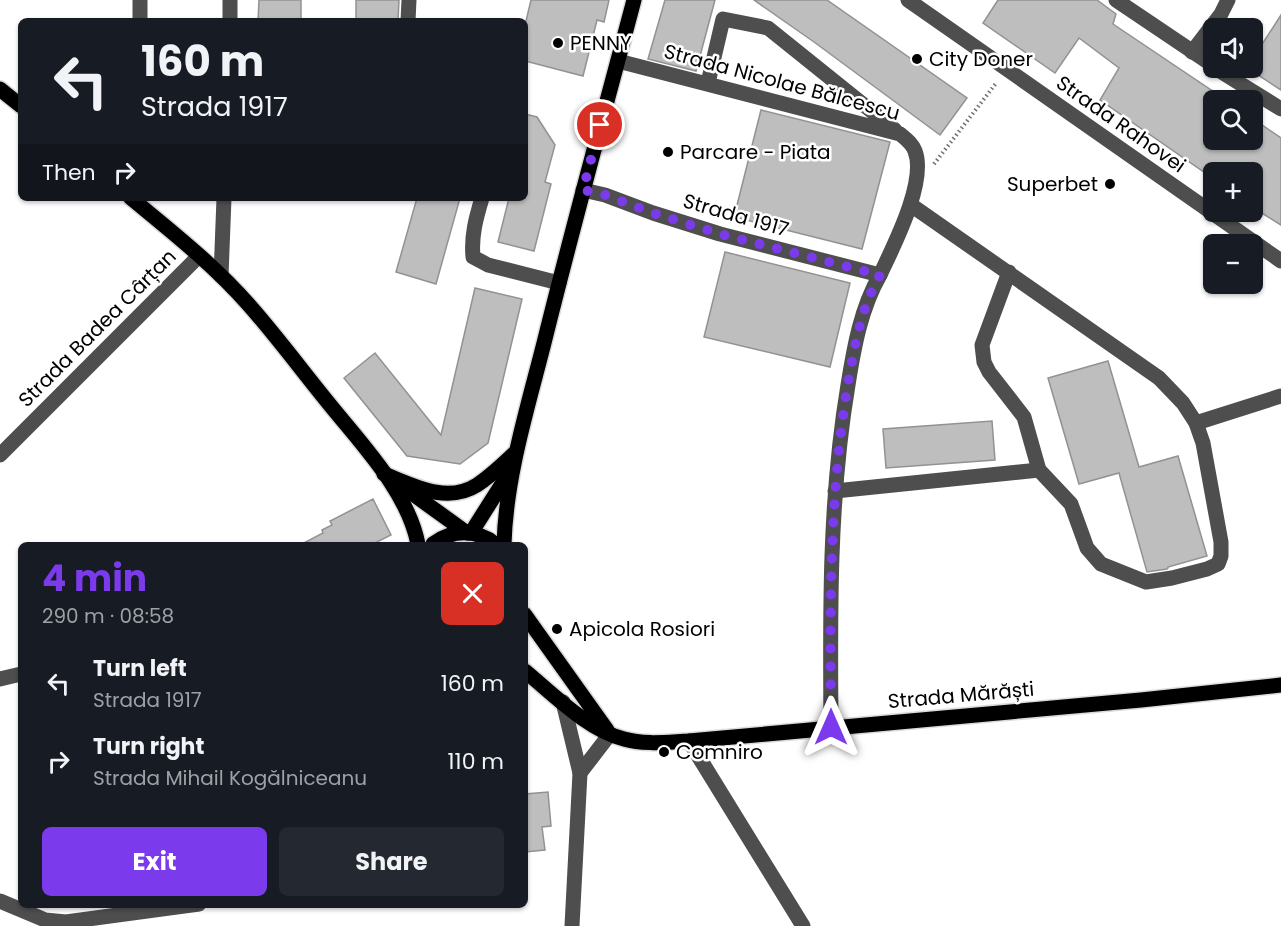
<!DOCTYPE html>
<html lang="en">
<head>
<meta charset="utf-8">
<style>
  :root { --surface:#171b24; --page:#242831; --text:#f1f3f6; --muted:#9ea1a6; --accent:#7c3aed }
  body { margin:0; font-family:Poppins,sans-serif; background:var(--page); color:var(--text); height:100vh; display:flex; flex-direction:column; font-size:22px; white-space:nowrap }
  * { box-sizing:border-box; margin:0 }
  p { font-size:20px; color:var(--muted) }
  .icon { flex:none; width:33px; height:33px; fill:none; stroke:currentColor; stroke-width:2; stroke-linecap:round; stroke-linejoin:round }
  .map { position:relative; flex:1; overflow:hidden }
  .side { position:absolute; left:18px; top:542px; width:510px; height:366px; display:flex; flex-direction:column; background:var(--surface); border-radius:9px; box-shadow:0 2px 4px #0004 }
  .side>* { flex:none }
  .top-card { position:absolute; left:18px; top:18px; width:510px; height:183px; border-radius:9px; box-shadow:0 2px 4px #0004; background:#171b24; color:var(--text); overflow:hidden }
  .buttons { position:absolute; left:1203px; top:18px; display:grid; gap:12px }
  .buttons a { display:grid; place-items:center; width:60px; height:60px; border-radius:9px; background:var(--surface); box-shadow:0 2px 4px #0004; font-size:30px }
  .pin { position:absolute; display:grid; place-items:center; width:51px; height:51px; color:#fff; margin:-26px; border:3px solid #fff; border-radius:50%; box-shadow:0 2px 6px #0007 }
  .me { position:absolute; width:66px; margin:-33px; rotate:0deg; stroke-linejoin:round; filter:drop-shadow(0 0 4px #0008) }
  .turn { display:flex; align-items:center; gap:21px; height:126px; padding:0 24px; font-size:27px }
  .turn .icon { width:78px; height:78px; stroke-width:2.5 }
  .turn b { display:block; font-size:42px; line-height:51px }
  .then { display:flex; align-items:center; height:57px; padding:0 24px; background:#0003; gap:12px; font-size:22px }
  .round { display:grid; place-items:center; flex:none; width:63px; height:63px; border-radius:9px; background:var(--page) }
  .head { display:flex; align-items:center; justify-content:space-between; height:102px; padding:0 24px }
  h1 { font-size:36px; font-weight:700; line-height:45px; color:var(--accent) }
  .primary-button { display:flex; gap:12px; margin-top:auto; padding:12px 24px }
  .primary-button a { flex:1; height:69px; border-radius:9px; background:var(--accent); color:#fff; font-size:24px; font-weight:700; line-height:69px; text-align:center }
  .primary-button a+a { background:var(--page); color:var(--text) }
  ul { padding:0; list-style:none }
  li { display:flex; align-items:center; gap:18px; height:78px; padding:0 24px }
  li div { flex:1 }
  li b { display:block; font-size:22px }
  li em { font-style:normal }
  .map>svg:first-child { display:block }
  .building { fill:#bebebe; stroke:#929292; stroke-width:1.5 }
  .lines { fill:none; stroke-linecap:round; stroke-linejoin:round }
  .major-casing { stroke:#dbdbdb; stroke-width:18 }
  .path { stroke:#707070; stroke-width:4; stroke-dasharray:1.5 3; stroke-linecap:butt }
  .minor { stroke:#4e4e4e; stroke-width:15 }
  .major { stroke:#000; stroke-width:15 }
  .route { stroke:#7c3aed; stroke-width:10; stroke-dasharray:0 18 }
  .poi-dot { fill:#000; stroke:#fff; stroke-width:2 }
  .labels { text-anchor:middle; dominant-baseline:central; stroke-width:5; stroke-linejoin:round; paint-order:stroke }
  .poi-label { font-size:20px; fill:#000; stroke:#fff; text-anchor:start }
  .street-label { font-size:20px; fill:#000; stroke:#fff }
</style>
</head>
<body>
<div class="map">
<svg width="1281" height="926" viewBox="0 0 1281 926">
  <rect width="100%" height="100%" fill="#fff"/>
  <g class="building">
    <path d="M 259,0 L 301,0 L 301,21 L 258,21 Z"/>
    <path d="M 356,0 L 399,0 L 398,21 L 356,21 Z"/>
    <path d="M 531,0 L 609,0 L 604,22 L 597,20 L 583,76 L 525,61 L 525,25 Z"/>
    <path d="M 665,0 L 715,0 L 696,71 L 648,59 Z"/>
    <path d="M 754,0 L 827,0 L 967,98 L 940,135 L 814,42 Z"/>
    <path d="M 998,0 L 1097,0 L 1116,14 L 1113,24 L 1214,92 L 1214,140 L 1252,140 L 1252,118 L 1281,138 L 1281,225 L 1252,207 L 1252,172 L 1214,172 L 1214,179 L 1100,100 L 1119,68 L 1079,38 L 1055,73 L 983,23 Z"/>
    <path d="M 1281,15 L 1281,90 L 1252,71 L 1252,40 L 1261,46 Z"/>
    <path d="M 761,110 L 890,142 L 862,249 L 734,217 Z"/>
    <path d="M 525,114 L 537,117 L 555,145 L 545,182 L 551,184 L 534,251 L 498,242 L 509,198 L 525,198 Z"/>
    <path d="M 417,198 L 460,198 L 436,284 L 396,272 Z"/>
    <path d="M 725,252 L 850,283 L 830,367 L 704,337 Z"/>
    <path d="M 475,288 L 522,299 L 488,443 L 460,464 L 407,456 L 344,378 L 375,353 L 441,435 Z"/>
    <path d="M 1108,361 L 1139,467 L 1178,456 L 1207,556 L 1168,567 L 1168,568 L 1167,569 L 1147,572 L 1119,473 L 1079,484 L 1048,378 Z"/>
    <path d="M 992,421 L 995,460 L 886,468 L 883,429 Z"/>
    <path d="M 373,499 L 391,535 L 373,544 L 302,544 L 323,533 L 322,530 L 332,525 L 330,521 Z"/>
    <path d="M 548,792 L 551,826 L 542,827 L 545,850 L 525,852 L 525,794 Z"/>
  </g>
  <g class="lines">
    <defs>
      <g id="major">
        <path d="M 0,89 L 21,106"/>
        <path d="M 131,198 C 172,232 214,265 249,305 C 279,339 306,376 335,411 C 367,450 408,494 418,544"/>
        <path d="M 384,474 C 414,486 447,504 477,485 C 491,476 504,463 516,452"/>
        <path d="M 406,489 L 467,533"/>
        <path d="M 471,533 L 502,484 L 508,471"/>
        <path d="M 433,544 C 452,529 477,529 495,544"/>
        <path d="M 504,544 C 506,475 528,407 545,339 C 573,226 604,113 634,0"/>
        <path d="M 525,615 L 607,730"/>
        <path d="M 525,671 C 554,695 588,730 624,739 C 645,745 667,742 689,741 L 1141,700 L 1281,685"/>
      </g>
    </defs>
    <use href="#major" class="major-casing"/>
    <path class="path" d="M 934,164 L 997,82"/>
    <g class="minor">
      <path d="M 140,0 L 140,21"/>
      <path d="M 908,0 L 1281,261"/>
      <path d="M 1116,0 L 1214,66"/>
      <path d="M 230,21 L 230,0"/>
      <path d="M 408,21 L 409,0"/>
      <path d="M 1192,52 L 1221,14 L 1228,0"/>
      <path d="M 618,61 L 900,134 C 906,139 912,143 915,151 C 927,182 893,247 880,275 C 861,308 854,347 848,385 C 829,498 830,613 831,727"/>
      <path d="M 1215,68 L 1281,109"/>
      <path d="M 708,83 L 723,19 L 768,28 L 895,130"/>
      <path d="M 583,190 L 605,195 L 653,213 L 720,234 L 880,275"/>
      <path d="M 482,198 C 476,218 471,236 473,257 L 488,265 L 559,283"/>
      <path d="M 911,205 L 1159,378 L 1183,403 L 1196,423 L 1203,443 L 1221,542 L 1221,556 L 1218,564 L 1207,569 L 1172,578 L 1146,582 L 1101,564 L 1087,548 L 1071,504 L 1039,470 L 1024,417 L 989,372 L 984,362 L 982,345 L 1009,272"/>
      <path d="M 221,276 L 224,198"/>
      <path d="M 1196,423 L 1281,396"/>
      <path d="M 0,455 L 199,256"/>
      <path d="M 835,491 L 1039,470"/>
      <path d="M 0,679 L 21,674"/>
      <path d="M 563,702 L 580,773 L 572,926"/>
      <path d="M 689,741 L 803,926"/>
      <path d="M 580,773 L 610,734"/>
      <path d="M 0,901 L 45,920 L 66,922 L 199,904"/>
    </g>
    <use href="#major" class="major"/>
  </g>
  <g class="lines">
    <path class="route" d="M 600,125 L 583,190 L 605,195 L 653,213 L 720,234 L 880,275 C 860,310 854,350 847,389 C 829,501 830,615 831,727"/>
  </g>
  <g class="poi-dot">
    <circle cx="558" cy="43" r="6"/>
    <circle cx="917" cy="59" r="6"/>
    <circle cx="668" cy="152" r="6"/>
    <circle cx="1110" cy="184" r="6"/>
    <circle cx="557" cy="629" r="6"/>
    <circle cx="664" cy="752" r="6"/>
  </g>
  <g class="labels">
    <g class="poi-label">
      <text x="570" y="43">PENNY</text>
      <text x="929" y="59">City Doner</text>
      <text x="680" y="152">Parcare - Piata</text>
      <text x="1098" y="184" text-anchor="end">Superbet</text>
      <text x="569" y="629">Apicola Rosiori</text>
      <text x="676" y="752">Comniro</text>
    </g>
    <g class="street-label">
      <text transform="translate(782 82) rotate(15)">Strada Nicolae Bălcescu</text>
      <text transform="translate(1121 124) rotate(35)">Strada Rahovei</text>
      <text transform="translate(736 215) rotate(16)">Strada 1917</text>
      <text transform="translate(97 328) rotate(-45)">Strada Badea Cârțan</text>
      <text transform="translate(961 695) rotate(-5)">Strada Mărăști</text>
    </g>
  </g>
</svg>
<div class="buttons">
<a><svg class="icon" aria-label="sound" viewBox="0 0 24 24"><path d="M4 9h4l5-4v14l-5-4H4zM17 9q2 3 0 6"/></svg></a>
<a><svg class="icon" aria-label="search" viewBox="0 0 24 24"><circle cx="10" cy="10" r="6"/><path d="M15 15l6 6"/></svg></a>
<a>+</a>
<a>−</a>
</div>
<div class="pin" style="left:600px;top:125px;background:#d93025"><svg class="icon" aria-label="arrive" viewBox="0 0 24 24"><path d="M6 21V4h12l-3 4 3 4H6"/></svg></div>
<svg class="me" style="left:831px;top:727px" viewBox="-20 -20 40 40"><path d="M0-17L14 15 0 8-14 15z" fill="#7c3aed" stroke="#fff" stroke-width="4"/></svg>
<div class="top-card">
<div class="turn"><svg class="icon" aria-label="left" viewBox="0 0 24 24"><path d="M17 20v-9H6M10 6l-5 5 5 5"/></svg><div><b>160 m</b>Strada 1917</div></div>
<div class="then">Then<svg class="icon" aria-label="right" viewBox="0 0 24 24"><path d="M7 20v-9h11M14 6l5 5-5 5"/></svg></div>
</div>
<section class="side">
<div class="head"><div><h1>4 min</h1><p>290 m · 08:58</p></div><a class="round" style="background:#d93025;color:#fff"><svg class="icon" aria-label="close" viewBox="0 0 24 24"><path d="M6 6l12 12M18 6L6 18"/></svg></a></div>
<ul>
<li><svg class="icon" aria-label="left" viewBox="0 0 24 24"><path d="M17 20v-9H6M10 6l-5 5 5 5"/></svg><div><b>Turn left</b><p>Strada 1917</p></div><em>160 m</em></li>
<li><svg class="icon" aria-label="right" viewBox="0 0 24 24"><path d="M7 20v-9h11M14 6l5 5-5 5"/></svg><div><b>Turn right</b><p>Strada Mihail Kogălniceanu</p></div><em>110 m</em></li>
</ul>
<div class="primary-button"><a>Exit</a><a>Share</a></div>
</section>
</div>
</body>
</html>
